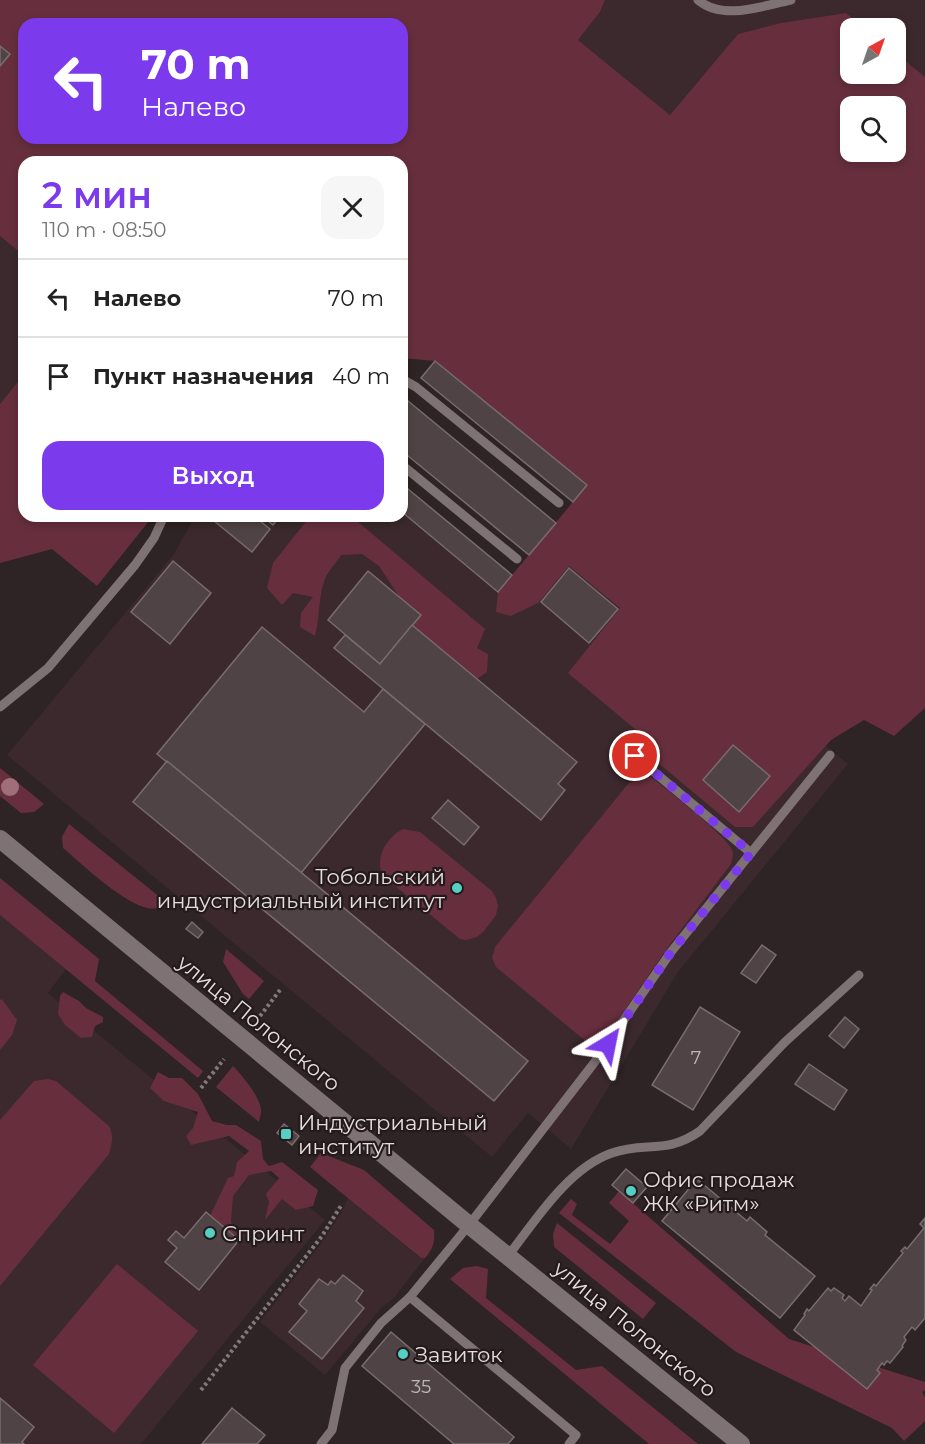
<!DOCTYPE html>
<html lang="ru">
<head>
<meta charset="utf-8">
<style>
  :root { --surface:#fff; --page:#f6f6f6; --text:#222; --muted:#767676; --line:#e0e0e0; --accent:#7c3aed }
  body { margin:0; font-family:Montserrat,sans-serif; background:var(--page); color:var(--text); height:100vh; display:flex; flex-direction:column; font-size:22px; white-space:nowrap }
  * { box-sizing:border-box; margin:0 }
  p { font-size:20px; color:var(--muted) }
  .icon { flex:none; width:33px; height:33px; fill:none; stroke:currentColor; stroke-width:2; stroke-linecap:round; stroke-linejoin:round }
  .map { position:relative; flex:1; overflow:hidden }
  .drawer { position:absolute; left:18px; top:156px; width:390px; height:366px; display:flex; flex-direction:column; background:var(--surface); border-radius:18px; box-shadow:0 3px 9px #0003 }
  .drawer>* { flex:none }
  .top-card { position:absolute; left:18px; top:18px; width:390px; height:126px; border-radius:18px; box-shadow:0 3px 9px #0003; background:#7c3aed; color:#fff; overflow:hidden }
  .needle { width:39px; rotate:40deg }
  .tools { position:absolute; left:840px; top:18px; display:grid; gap:12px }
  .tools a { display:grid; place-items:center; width:66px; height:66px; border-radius:12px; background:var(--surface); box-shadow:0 3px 9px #0003; font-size:30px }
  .pin { position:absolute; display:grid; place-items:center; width:51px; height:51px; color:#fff; margin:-26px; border:3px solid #fff; border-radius:50%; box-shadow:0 2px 6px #0007 }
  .me { position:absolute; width:66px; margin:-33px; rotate:35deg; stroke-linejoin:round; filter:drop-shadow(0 0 4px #0008) }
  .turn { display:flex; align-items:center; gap:21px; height:126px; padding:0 24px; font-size:27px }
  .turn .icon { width:78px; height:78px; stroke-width:2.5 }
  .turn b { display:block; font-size:42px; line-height:51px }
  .round { display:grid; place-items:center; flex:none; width:63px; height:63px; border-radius:18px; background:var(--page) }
  .overview { display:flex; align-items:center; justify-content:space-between; height:102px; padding:0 24px }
  h1 { font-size:36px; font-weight:600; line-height:45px; color:var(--accent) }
  .primary-button { display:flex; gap:12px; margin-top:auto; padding:12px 24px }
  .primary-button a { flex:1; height:69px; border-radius:18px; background:var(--accent); color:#fff; font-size:24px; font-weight:600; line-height:69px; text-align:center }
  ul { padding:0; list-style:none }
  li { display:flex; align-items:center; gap:18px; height:78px; padding:0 24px; border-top:2px solid var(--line) }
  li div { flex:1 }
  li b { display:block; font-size:22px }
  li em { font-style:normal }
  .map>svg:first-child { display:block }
  .built { fill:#3b292d }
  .green { fill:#672f3d; fill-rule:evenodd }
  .building { fill:#4f4345; stroke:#796c6e; stroke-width:1.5 }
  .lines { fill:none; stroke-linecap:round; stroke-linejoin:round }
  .path { stroke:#82797b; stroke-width:4; stroke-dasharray:3 3; stroke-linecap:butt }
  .service { stroke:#7f7274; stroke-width:9 }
  .secondary { stroke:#7f7274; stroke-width:18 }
  .tree { fill:#9e6f78 }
  .route { stroke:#7c3aed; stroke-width:10; stroke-dasharray:0 18 }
  .poi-dot { fill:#55cec4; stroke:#241a1b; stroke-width:2 }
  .labels { text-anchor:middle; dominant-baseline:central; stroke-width:4.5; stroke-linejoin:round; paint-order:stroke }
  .number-label { font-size:18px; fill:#bfb6b8 }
  .poi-label { font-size:21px; fill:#e4ddde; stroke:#241a1b; text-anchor:start }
  .street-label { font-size:21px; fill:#e4ddde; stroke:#241a1b }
</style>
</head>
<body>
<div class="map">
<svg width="925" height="1444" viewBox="0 0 925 1444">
  <rect width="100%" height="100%" fill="#2e2325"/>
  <g class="built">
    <path d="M 605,0 L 925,0 L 925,77 L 896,53 L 896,28 L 865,28 L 846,13 L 781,23 L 738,34 L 670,115 L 578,40 L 600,12 Z"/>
    <path d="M 0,236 L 24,256 L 24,374 L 0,404 Z"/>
    <path d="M 402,512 L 498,592 L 556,523 L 848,764 L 678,972 L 571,1149 L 528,1113 L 492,1157 L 7,755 L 174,554 L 195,516 L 208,516 L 252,552 L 270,529 L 254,516 L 262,516 L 272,524 L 280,516 L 402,516 Z"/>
    <path d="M 0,915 L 66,969 L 48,993 L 325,1220 L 141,1444 L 0,1444 Z"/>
    <path d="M 348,1198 L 420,1258 L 425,1258 L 393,1299 L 382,1307 L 325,1375 L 260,1322 L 320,1245 L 341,1213 Z"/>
  </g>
  <g class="green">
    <path d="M 0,0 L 605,0 L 600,12 L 578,40 L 670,115 L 738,34 L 781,23 L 846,13 L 865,28 L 850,28 L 850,74 L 896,74 L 896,53 L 925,77 L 925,708 L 894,736 L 864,720 L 831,740 L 753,827 L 735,827 L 651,757 L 654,745 L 568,673 L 620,608 L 569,566 L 538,603 L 511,616 L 496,612 L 498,592 L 587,485 L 435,361 L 402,358 L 402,162 L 24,162 L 24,256 L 0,236 L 0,66 L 10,54 L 0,46 ZM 24,24 L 402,24 L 402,138 L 24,138 ZM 850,106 L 896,106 L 896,152 L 850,152 ZM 733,745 L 769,776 L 739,812 L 703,780 Z"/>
    <path d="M 24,374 L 24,516 L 153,516 L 97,586 L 52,549 L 0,563 L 0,404 Z"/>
    <path d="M 314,516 L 351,516 L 485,629 L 477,648 L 488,654 L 487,672 L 477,679 L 412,625 L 400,598 L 379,566 L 362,554 L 341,555 C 336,563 328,571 325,579 C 318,597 320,617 315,636 L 300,627 L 301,613 L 313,597 L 293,593 L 282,605 L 267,588 L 273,563 L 308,519 Z"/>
    <path d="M 0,768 L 44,804 L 34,812 L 21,813 L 0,796 Z"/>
    <path d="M 641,776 L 651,777 C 666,789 727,836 732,850 C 734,854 732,859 731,864 L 668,947 L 607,1036 L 599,1041 L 588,1043 L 496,967 L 492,958 L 495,947 L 628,784 Z"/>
    <path d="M 69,824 L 161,898 L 164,902 C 149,930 78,860 63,848 L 62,837 Z"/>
    <path d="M 403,829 L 420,832 L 492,891 L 496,898 L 498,906 L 496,915 L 484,931 L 477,937 L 466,940 L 460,939 L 383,876 C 374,858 386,838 403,829 Z"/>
    <path d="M 0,878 L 99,959 L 95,981 L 203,1071 L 198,1078 L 0,915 Z"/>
    <path d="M 226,949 L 264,981 L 249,999 L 243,994 L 223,962 Z"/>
    <path d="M 63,992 L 79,1001 L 86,1008 L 103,1017 L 103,1022 L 95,1026 L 92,1037 L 81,1038 L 65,1025 L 58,1014 L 60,996 Z"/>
    <path d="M 2,999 L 17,1020 L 12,1035 L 0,1050 L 0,1000 Z"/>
    <path d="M 233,1066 C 242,1075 262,1099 261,1112 C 261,1115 259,1119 259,1122 L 216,1087 Z"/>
    <path d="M 158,1072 L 169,1078 L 182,1078 L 198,1094 L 212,1121 L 227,1125 L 236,1125 L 261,1141 L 263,1159 L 269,1166 L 282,1162 L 318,1190 L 313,1206 L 296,1210 L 282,1199 L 265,1220 L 269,1202 L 266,1194 L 279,1178 L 271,1171 L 249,1175 L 233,1196 L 231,1221 L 239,1240 L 210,1216 L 228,1178 L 234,1176 L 237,1162 L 249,1151 L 229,1136 L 191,1145 L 186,1136 L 193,1128 L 198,1112 L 164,1101 L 150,1088 Z"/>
    <path d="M 48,1079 L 56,1081 L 109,1126 C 114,1136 112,1143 109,1154 L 0,1286 L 0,1120 L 34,1081 Z"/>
    <path d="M 321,1153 L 364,1170 L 434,1230 C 435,1242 433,1249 425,1258 L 421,1258 L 310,1167 Z"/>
    <path d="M 619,1191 L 789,1339 L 925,1382 L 925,1390 L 922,1392 L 925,1397 L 925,1421 L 904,1441 L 892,1428 L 736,1352 L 559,1213 L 571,1199 L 577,1204 L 572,1215 L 610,1244 L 629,1221 L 609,1203 Z"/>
    <path d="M 557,1223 L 656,1303 L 643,1319 L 554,1247 L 553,1234 Z"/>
    <path d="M 117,1264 L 198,1331 L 114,1433 L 33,1365 Z"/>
    <path d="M 477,1266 L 488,1269 L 486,1298 L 576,1370 L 602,1366 L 698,1444 L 649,1444 L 450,1279 L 463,1268 Z"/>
  </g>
  <g class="building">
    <path d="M 0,46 L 10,54 L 0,66 Z"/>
    <path d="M 435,361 L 587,485 L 573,502 L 421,378 Z"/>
    <path d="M 402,396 L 556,523 L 529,555 L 402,451 Z"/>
    <path d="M 402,484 L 512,575 L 498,592 L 402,512 Z"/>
    <path d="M 208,516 L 254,516 L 270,529 L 252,552 Z"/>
    <path d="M 262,516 L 280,516 L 273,525 Z"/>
    <path d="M 173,561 L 211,593 L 170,644 L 131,612 Z"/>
    <path d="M 569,568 L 618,609 L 589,643 L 541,602 Z"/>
    <path d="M 368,571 L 421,615 L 380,664 L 328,620 Z"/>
    <path d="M 412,625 L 577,762 L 558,784 L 565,790 L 541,820 L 334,648 L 345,635 L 380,664 Z"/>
    <path d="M 262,627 L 364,712 L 383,689 L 425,724 L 301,873 L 157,754 Z"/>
    <path d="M 733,745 L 770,776 L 739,812 L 703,780 Z"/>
    <path d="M 167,761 L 528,1061 L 494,1101 L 133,802 Z"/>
    <path d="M 448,800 L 479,827 L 464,845 L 432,818 Z"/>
    <path d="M 192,922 L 203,932 L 198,938 L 186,929 Z"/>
    <path d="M 762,945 L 776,955 L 756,983 L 741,973 Z"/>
    <path d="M 700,1007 L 740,1032 L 693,1110 L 652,1085 Z"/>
    <path d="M 845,1017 L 859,1029 L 844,1048 L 829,1036 Z"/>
    <path d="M 809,1064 L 847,1090 L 834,1110 L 795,1084 Z"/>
    <path d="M 284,1124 L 299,1136 L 292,1145 L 277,1133 Z"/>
    <path d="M 626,1169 L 647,1187 L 633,1203 L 612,1185 Z"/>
    <path d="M 697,1179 L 747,1221 L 750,1217 L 767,1232 L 765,1235 L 815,1276 L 780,1318 L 662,1221 Z"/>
    <path d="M 206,1212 L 239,1240 L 199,1290 L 165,1262 L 177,1248 L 168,1240 L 176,1231 L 184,1238 Z"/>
    <path d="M 925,1218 L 925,1318 L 915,1330 L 912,1327 L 904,1337 L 906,1340 L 902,1346 L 903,1347 L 890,1363 L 887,1361 L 884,1365 L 882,1363 L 877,1370 L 880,1373 L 867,1389 L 794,1330 L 805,1315 L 804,1314 L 807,1309 L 809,1311 L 828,1288 L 831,1291 L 834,1288 L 844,1295 L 842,1298 L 845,1301 L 849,1296 L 861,1306 L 872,1290 L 870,1289 L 874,1284 L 876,1286 L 903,1253 L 901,1251 L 905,1247 L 907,1249 L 924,1228 L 920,1224 Z"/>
    <path d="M 343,1275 L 363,1291 L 356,1301 L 364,1308 L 322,1359 L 289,1332 L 307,1311 L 299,1304 L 319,1279 L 328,1285 L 331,1281 L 335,1284 Z"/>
    <path d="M 391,1332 L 514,1437 L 508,1444 L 454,1444 L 362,1366 Z"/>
    <path d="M 0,1398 L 34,1427 L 22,1442 L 24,1444 L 0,1444 Z"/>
    <path d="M 232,1408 L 265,1435 L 257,1444 L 202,1444 Z"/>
  </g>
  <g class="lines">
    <g class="path">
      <path d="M 260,1016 L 280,990"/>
      <path d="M 201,1088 L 224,1059"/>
      <path d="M 201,1390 L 322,1236 L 342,1204"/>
    </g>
    <g class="service">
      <path d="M 698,0 C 723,21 762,6 791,0"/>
      <path d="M 402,379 L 416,387 L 559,503"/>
      <path d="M 402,465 L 517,559"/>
      <path d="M 0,707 L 48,668 L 135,565 L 154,538 L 164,516"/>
      <path d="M 635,756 L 751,853"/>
      <path d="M 508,1256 C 535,1221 568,1168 612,1153 C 645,1141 666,1155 700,1131 L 785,1042 L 859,975"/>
      <path d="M 410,1297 L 576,1435 L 569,1444"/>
      <path d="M 321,1444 L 332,1430 L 345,1368 L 381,1323 L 410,1297 L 469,1225 L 594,1063 L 671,952 L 830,755"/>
    </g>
    <path class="secondary" d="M 0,839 L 469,1225 L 741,1444"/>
  </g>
  <circle class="tree" cx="10" cy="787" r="9"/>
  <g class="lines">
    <path class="route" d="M 608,1044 L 671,952 L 751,853 L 635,756"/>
  </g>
  <g class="poi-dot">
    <circle cx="457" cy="888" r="6"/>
    <rect x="280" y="1128" width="12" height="12" rx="3"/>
    <circle cx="631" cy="1191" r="6"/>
    <circle cx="210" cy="1233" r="6"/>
    <circle cx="403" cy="1354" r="6"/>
  </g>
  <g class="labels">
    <g class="number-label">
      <text x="696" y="1058">7</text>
      <text x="421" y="1387">35</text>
    </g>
    <g class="poi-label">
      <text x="445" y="876" text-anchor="end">Тобольский<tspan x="445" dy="24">индустриальный институт</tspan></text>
      <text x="298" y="1122">Индустриальный<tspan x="298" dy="24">институт</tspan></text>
      <text x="643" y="1179">Офис продаж<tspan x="643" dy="24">ЖК «Ритм»</tspan></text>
      <text x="222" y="1233">Спринт</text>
      <text x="415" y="1354">Завиток</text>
    </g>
    <g class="street-label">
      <text transform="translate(259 1023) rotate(39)">улица Полонского</text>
      <text transform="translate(635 1329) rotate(39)">улица Полонского</text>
    </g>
  </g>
</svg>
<div class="tools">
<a><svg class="needle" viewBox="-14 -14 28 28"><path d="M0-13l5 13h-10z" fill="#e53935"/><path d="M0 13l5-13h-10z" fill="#767676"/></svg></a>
<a><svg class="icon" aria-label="search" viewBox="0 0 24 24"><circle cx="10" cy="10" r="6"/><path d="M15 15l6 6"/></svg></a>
</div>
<div class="pin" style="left:635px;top:756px;background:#d93025"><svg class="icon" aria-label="arrive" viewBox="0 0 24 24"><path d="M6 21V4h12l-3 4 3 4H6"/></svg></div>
<svg class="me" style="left:608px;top:1044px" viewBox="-20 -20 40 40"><path d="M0-17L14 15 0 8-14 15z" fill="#7c3aed" stroke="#fff" stroke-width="4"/></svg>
<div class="top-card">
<div class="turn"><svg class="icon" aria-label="left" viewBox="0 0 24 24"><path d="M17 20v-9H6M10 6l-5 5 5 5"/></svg><div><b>70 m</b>Налево</div></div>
</div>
<section class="drawer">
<div class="overview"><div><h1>2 мин</h1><p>110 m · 08:50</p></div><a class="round"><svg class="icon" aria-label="close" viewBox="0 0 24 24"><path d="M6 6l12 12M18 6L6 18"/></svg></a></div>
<ul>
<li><svg class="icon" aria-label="left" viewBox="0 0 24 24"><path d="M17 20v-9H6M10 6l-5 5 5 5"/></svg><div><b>Налево</b></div><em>70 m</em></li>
<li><svg class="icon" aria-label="arrive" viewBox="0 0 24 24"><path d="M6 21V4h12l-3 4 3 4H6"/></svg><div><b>Пункт назначения</b></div><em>40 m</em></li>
</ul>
<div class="primary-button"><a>Выход</a></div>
</section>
</div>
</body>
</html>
